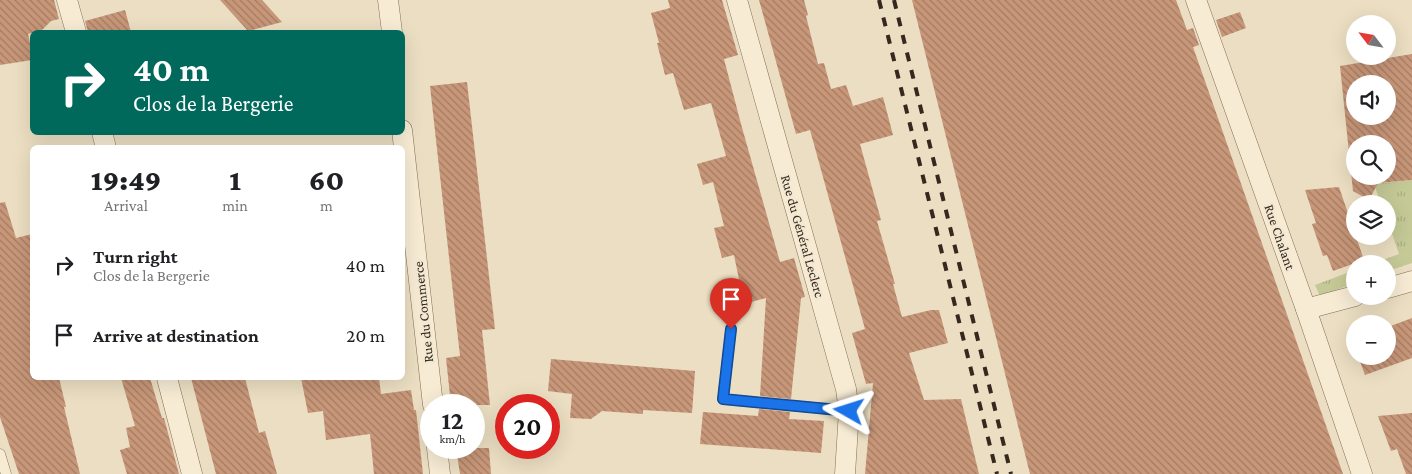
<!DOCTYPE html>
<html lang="en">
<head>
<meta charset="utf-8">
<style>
  :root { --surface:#fff; --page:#f2f2f2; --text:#202124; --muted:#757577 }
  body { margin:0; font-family:"Crimson Pro",serif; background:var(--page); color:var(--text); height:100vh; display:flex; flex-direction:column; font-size:19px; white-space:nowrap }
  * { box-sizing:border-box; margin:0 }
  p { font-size:16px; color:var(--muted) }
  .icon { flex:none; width:28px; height:28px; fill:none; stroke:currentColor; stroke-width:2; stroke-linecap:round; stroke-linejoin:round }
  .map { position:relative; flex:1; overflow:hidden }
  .sheet { position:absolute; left:30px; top:145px; width:375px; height:235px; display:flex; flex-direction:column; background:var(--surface); border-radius:8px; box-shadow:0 5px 20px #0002 }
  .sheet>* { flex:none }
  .guide { position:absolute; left:30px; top:30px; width:375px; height:105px; border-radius:8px; box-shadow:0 5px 20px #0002; background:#00695c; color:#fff; overflow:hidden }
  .needle { width:32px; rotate:301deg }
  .buttons { position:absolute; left:1346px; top:15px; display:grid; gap:10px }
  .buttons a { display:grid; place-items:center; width:50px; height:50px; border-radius:50%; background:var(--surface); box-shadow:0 5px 20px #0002; font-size:25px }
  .speed { position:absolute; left:420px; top:394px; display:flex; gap:10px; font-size:25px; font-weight:700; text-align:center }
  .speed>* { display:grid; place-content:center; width:65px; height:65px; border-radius:50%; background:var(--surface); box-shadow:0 5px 20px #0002; line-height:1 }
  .speed small { font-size:12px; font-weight:400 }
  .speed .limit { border:8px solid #d22; background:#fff; color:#111 }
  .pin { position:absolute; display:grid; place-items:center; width:42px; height:42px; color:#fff; margin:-51px -21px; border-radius:50% 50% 50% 0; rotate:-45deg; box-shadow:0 0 5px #0007 }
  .pin .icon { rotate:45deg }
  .me { position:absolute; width:55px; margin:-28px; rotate:276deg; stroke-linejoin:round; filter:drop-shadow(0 0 4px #0008) }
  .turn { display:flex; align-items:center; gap:18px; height:105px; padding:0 20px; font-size:22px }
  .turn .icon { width:65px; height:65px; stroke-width:2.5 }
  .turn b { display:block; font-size:35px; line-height:42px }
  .eta { display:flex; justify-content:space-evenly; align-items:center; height:85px; text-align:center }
  .eta b { font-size:30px; font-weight:800; line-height:35px }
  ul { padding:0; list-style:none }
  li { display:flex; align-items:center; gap:15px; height:70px; padding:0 20px }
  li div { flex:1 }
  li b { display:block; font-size:19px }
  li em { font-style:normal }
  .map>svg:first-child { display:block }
  .grass { fill:url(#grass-tufts) }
  .building { fill:url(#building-back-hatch); fill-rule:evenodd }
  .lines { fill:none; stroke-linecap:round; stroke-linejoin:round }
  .service-casing { stroke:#846f5a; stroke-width:11 }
  .minor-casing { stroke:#846f5a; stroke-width:21 }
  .service { stroke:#f7ebd4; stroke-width:10 }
  .minor { stroke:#f7ebd4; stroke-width:20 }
  .rail { stroke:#35281e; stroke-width:4; stroke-dasharray:9 9; stroke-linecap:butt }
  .route-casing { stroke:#114b97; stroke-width:12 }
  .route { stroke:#1a73e8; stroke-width:9 }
  .labels { text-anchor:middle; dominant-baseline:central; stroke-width:4.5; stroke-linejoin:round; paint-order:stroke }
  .street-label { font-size:14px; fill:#35281e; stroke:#f3e8d1 }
</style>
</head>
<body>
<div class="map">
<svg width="1412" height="474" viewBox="0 0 1412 474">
  <defs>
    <pattern id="grass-tufts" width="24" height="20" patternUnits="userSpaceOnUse" patternTransform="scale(1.25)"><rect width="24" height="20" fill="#c4c996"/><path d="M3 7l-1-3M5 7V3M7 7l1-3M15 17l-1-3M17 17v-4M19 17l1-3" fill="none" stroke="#a9ad81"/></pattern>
    <pattern id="building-back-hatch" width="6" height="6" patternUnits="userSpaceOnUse" patternTransform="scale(1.25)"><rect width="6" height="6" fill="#c89779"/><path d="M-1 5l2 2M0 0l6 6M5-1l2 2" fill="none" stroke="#a37b63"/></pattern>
  </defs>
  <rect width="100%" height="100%" fill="#ebdec2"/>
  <g class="grass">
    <path d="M 1412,180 L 1412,263 L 1388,271 L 1388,264 L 1372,264 L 1399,254 L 1388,222 L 1388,204 L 1381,204 L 1374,184 Z"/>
    <path d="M 1355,270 L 1355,283 L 1320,296 L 1315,285 Z"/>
  </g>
  <g class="building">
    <path d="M 0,0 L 54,0 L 59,19 L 51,21 L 42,30 L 28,34 L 32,51 L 32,60 L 0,65 Z"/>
    <path d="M 220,0 L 262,0 L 282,22 L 248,31 Z"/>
    <path d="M 668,0 L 722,0 L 738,55 L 724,59 L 741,124 L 780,262 L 794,258 L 805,297 L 801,298 L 791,399 L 760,396 L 766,298 L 744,304 L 734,255 L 722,258 L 714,228 L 724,226 L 713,182 L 703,185 L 697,164 L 726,156 L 711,103 L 684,110 L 673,73 L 665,75 L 657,43 L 659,43 L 651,13 L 670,8 Z"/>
    <path d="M 759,0 L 804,0 L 808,15 L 806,16 L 818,64 L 824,63 L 831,89 L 846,85 L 853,106 L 883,97 L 893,135 L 860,144 L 881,220 L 877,221 L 895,284 L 893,284 L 902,317 L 931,310 L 939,310 L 948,343 L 909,353 L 924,400 L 961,399 L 979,474 L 865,474 L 873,383 L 866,384 L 852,333 L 865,329 L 810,130 L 796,134 Z"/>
    <path d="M 912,0 L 1176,0 L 1187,30 L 1193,28 L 1199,45 L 1193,47 L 1343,474 L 1030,474 Z"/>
    <path d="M 125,10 L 131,32 L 88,32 L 85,21 Z"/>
    <path d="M 1240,12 L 1246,28 L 1222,37 L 1216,20 Z"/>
    <path d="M 1412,54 L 1412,180 L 1378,183 L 1369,200 L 1353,191 L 1340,66 ZM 1355,84 L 1388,84 L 1388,116 L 1355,116 ZM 1355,144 L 1388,144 L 1388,176 L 1355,176 Z"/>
    <path d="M 467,82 L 495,329 L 482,330 L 490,405 L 451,405 L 446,358 L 460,356 L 430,86 Z"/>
    <path d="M 1339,187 L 1364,260 L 1333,271 L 1327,255 L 1323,256 L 1312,224 L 1316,223 L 1305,190 Z"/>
    <path d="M 5,202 L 16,238 L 32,234 L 32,378 L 59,378 L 66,407 L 64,407 L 80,474 L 19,474 L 0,417 L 0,203 Z"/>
    <path d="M 1412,318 L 1412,358 L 1365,375 L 1358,356 L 1388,356 L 1388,327 Z"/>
    <path d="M 551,359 L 695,371 L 692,413 L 643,410 L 643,414 L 602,411 L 591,419 L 570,418 L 572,394 L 548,391 Z"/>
    <path d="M 121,378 L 150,378 L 162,418 L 164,418 L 179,474 L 127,474 L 120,450 L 130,447 L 126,428 L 135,426 Z"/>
    <path d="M 191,378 L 245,378 L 259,433 L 265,431 L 277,474 L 216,474 Z"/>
    <path d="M 301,378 L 379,378 L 381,394 L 411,390 L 414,410 L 416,410 L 423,474 L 374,474 L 370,434 L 326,440 L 323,411 L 308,413 Z"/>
    <path d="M 759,409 L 790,412 L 789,419 L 824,421 L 821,453 L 700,444 L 703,412 L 758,416 Z"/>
    <path d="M 1412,413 L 1412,474 L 1406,474 L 1397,449 L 1391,451 L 1378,416 Z"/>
    <path d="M 456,448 L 489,448 L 491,474 L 460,474 Z"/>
  </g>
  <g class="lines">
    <defs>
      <g id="service">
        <path d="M 731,329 L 723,399 L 849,411"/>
        <path d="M 0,454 L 6,474"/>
      </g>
      <g id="minor">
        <path d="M 67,0 L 76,32"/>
        <path d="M 388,0 L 392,32"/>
        <path d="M 737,0 L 846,389 L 849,411 L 845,474"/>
        <path d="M 1196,0 L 1306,309 L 1362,474"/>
        <path d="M 402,130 L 433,405"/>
        <path d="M 102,132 L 106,148"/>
        <path d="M 1388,288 L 1412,281"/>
        <path d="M 1306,309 L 1355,296"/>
        <path d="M 167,378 L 192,474"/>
        <path d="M 437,448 L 440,474"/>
      </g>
    </defs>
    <use href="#service" class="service-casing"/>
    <use href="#minor" class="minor-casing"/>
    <use href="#service" class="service"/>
    <use href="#minor" class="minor"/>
    <g class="rail">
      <path d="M 879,0 L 997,474"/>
      <path d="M 894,0 L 1011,474"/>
    </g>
  </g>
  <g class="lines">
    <defs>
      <path id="route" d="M 731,329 L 723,399 L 849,411"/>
    </defs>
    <use href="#route" class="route-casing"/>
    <use href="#route" class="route"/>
  </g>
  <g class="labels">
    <g class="street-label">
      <text transform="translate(803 236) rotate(74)">Rue du Général Leclerc</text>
      <text transform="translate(1280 237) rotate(71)">Rue Chalant</text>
      <text transform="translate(423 312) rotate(-96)">Rue du Commerce</text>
    </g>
  </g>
</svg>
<div class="buttons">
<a><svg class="needle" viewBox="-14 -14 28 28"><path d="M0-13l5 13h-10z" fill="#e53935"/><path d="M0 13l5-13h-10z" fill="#757577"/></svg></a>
<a><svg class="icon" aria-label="sound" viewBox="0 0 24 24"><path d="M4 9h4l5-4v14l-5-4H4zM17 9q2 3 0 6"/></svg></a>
<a><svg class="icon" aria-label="search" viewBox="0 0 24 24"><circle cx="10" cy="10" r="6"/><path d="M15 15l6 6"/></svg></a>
<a><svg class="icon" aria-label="layers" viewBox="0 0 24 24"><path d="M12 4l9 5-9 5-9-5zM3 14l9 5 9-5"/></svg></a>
<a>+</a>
<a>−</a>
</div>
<div class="speed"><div>12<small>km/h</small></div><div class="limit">20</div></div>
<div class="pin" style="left:731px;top:329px;background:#d93025"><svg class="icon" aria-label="arrive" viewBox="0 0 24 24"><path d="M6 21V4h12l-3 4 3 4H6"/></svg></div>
<svg class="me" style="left:849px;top:411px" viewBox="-20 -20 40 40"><path d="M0-17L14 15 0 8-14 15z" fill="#1a73e8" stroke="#fff" stroke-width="4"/></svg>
<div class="guide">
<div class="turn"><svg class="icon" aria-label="right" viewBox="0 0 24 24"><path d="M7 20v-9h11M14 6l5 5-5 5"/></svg><div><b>40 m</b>Clos de la Bergerie</div></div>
</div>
<section class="sheet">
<div class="eta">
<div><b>19:49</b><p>Arrival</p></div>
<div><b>1</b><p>min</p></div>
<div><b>60</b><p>m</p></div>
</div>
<ul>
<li><svg class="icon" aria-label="right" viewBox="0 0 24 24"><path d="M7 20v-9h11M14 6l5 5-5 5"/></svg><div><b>Turn right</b><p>Clos de la Bergerie</p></div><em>40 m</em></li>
<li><svg class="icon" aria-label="arrive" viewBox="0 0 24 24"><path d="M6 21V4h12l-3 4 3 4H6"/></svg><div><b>Arrive at destination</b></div><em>20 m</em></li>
</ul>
</section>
</div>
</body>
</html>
